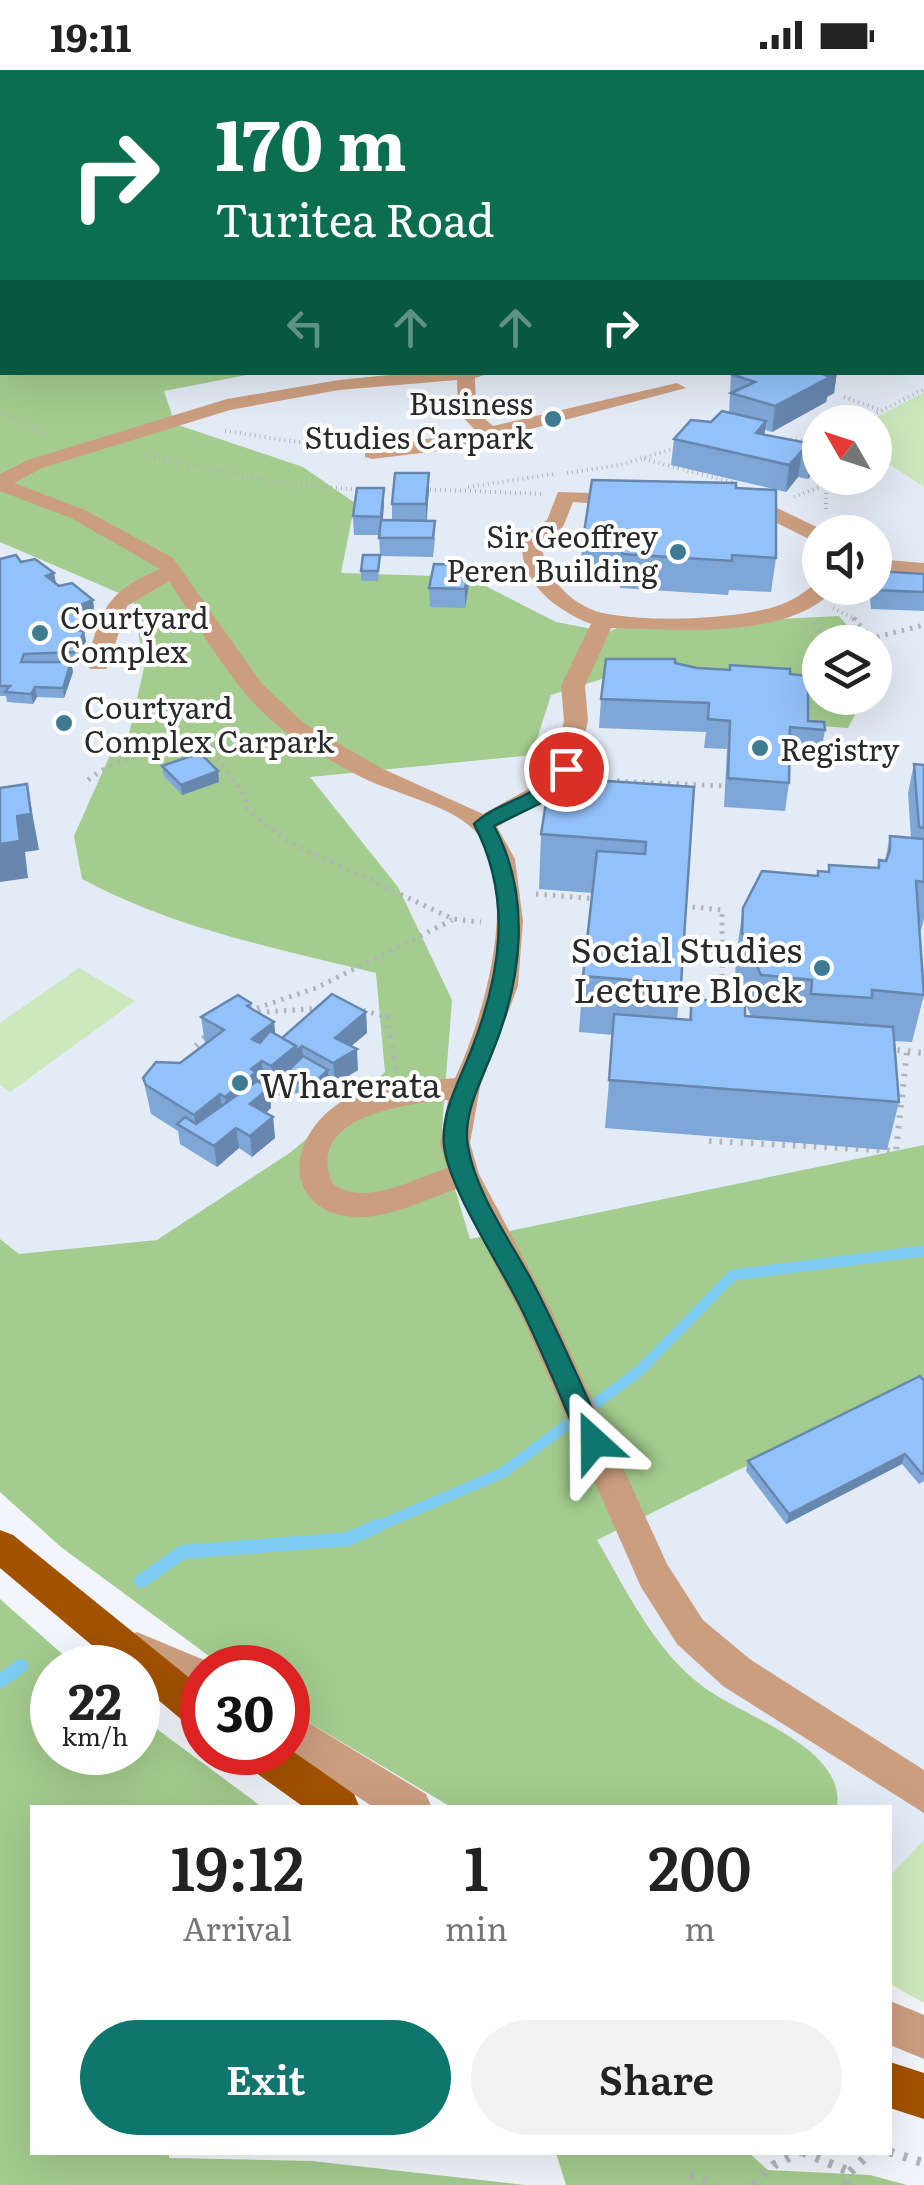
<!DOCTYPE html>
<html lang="en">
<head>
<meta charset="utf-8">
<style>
  :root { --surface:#fff; --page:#f2f2f2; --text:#222; --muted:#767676; --accent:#0f766e }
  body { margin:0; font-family:Literata,serif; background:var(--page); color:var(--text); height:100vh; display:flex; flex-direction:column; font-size:38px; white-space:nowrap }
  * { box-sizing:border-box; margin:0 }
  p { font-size:32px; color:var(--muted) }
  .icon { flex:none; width:55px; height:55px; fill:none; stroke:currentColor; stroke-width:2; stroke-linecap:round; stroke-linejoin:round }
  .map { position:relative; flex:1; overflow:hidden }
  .drawer { position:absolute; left:30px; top:1735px; width:862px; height:350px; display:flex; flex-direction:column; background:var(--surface); border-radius:0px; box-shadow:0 10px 40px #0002 }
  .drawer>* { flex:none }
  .hud { position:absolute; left:0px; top:0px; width:925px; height:305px; box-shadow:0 10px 40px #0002; background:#0b6e4f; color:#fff; overflow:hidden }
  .needle { width:65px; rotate:309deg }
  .fabs { position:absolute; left:802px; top:335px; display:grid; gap:20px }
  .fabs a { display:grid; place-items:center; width:90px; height:90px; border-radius:50%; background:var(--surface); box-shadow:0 10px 40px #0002; font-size:50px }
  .speed { position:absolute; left:30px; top:1575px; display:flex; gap:20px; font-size:50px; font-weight:700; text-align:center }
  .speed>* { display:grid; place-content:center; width:130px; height:130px; border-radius:50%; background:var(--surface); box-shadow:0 10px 40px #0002; line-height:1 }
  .speed small { font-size:25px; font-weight:400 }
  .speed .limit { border:15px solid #d22; background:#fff; color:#111 }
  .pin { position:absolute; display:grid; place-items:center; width:85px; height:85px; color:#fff; margin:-42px; border:5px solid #fff; border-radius:50%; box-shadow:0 2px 10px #0007 }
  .me { position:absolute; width:110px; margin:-55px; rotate:336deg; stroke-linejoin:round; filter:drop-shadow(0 0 8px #0008) }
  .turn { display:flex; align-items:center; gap:35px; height:210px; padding:0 50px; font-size:45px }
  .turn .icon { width:130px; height:130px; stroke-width:2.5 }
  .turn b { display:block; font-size:70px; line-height:85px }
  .lanes { display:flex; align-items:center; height:95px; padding:0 50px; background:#0003; justify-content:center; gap:50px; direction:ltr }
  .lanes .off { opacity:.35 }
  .eta { display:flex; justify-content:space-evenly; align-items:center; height:170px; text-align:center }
  .eta b { font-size:60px; font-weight:600; line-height:70px }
  .action { display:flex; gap:20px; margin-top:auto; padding:20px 50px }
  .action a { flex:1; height:115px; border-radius:60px; background:var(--accent); color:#fff; font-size:40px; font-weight:600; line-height:115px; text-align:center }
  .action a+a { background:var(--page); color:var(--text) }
  .status { display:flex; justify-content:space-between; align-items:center; height:70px; padding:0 50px; background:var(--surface); direction:ltr }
  .status svg { height:28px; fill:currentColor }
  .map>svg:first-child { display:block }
  .built { fill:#e3ebf6; fill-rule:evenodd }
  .green { fill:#cce8bc }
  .forest { fill:#a4cc8e }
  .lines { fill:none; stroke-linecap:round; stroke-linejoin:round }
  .stream-far1 { stroke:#7eccf3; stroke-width:11 }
  .stream { stroke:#7eccf3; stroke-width:14 }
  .path-far3 { stroke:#b1b4b7; stroke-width:4; stroke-dasharray:1 4; stroke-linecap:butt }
  .path-far2 { stroke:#b1b4b7; stroke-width:5; stroke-dasharray:2.5 6; stroke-linecap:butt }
  .path-far1 { stroke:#b1b4b7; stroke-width:6; stroke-dasharray:2.5 8; stroke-linecap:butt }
  .path { stroke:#b1b4b7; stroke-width:9; stroke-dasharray:4 10; stroke-linecap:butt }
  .minor { fill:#cc9e80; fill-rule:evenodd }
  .major { fill:#a25200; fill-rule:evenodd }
  .wall { fill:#7ea6d6; fill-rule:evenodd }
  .shaded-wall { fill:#6787ae }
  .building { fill:#93c1f9; stroke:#6787ae; stroke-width:2.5 }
  .route { fill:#0f766e; stroke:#0a4d48; stroke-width:2.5 }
  .poi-dot { fill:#3f7c92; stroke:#fff; stroke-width:4 }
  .labels { text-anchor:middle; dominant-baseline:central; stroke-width:8; stroke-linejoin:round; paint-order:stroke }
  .far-poi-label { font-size:30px; fill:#292a2c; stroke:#fff; text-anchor:start }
  .poi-label { font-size:35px; fill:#292a2c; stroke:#fff; text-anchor:end }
</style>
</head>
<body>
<div class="status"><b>19:11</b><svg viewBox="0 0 49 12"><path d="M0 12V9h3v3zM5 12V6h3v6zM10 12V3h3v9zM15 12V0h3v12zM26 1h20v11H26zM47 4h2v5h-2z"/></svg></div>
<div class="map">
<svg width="924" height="2115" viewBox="0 0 924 2115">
  <rect width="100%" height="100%" fill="#f2f6fa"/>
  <path class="built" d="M 924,219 L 924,1933 L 890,1914 L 890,1738 L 451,1737 L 288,1640 L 288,1598 L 224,1597 L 61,1477 L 0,1422 L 0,255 L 2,302 L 164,321 L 257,302 L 922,302 ZM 820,352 L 875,352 L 875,408 L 820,408 ZM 820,462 L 875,462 L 875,518 L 820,518 ZM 820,572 L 875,572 L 875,628 L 820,628 Z"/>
  <g class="green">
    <path d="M 924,322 L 924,417 L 875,385 L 875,352 L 867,352 Z"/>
    <path d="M 79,898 L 135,931 L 10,1022 L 0,1015 L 0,953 Z"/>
    <path d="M 924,1770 L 924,1933 L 890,1914 L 890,1806 Z"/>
  </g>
  <g class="forest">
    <path d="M 0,115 L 2,302 L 257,303 L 164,321 L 175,354 L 303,397 L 355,433 L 341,503 L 468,507 L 556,552 L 608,562 L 620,557 L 839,546 L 862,572 L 820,572 L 820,628 L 864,628 L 848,658 L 804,655 L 605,608 L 551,625 L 532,685 L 310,707 L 398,817 L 452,930 L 441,1072 L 470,1169 L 924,1075 L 924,1308 L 597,1470 C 626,1520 654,1579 701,1615 C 742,1647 846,1677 837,1737 L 451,1737 L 288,1640 L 288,1598 L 224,1597 L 61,1477 L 0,1422 L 0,1169 L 19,1184 L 157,1170 L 291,1082 L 385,1002 L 376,903 C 275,878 175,859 82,809 L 74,766 L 110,685 L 128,668 L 144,598 L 133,529 L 0,472 Z"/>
    <path d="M 0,1529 L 77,1597 L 52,1598 L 52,1682 L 138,1682 L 138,1645 L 262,1737 L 32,1738 L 32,2082 L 169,2082 L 169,2088 L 312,2091 L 525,2115 L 0,2115 Z"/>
    <path d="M 556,2083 L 749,2083 L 768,2100 L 870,2105 L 907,2115 L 566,2115 Z"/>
  </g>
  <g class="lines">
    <path class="stream-far1" d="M 371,1459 L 502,1403 L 639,1301 L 733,1205 L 924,1181"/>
    <g class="stream">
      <path d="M 141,1511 L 183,1482 L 348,1469 L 377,1456"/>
      <path d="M 0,1611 L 21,1596"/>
    </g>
    <g class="path-far3">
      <path d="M 844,327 L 881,340"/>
      <path d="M 0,342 L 48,366"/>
      <path d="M 859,352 L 924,319"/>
      <path d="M 225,361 L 351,380"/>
      <path d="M 786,370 L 820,371"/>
      <path d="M 144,385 L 280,413 L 363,420"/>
      <path d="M 644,389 L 734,413"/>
      <path d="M 567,403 L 620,395 L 676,378"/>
      <path d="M 826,408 L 826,440"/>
      <path d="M 468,417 L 554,404"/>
      <path d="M 420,419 L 542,424"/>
      <path d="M 794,427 L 825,415"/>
      <path d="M 833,538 L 857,550"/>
    </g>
    <g class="path-far2">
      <path d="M 853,548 L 888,584"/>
      <path d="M 814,552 L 826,572"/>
      <path d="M 877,567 L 924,555"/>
      <path d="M 134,640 L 235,638"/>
      <path d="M 808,655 L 810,638 L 820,625"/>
      <path d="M 212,681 L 246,728 L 245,737 L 287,771 L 453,849 L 481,852"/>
      <path d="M 88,710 C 137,671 210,682 269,671"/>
      <path d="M 617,711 L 725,716"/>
      <path d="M 536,824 L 598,829"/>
      <path d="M 684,836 L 722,840 L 722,940"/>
      <path d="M 355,938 L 390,948"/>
      <path d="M 249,941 L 316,918 L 452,850"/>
      <path d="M 250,943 L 323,938"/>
    </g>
    <g class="path-far1">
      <path d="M 387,945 L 397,1002"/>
      <path d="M 887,979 L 924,983"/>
      <path d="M 203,982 L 195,977 L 208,964"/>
      <path d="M 709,1071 L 896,1081 L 907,981"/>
    </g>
    <g class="path">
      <path d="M 803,2082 L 850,2102"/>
      <path d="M 890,2082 L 924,2093"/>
      <path d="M 690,2106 L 718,2115"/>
      <path d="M 753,2115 L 774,2095 L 799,2082"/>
      <path d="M 846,2115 L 850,2102 L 871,2082"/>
    </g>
    <g class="minor">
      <rect x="922" y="5" width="2" height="8"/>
      <rect x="0" y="81" width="2" height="8"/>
      <rect x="922" y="221" width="2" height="10"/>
      <path d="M 418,302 L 494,302 L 475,308 L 476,341 L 493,356 L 677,313 L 686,318 L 455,379 L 372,389 L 365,387 L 365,379 L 476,361 L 458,342 L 457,310 L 339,320 L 230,340 L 42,398 L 14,413 L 85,440 L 173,488 L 262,614 L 305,654 L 381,698 L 483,744 L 550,707 L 564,651 L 561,616 L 591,554 C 553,539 518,511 522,467 L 547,450 L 558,422 L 629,424 L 639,430 L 629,436 L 573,432 L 563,457 L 542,470 C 540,504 573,539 608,544 C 652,552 734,550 777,536 C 792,531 804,523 816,513 L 835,518 C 791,571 673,559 611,558 L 585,616 L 588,651 L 573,711 L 497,757 L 515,789 L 523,851 L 518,916 L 480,1017 L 470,1073 L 479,1104 L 552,1242 L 667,1494 L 703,1550 L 751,1590 L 924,1700 L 924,1743 L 723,1616 L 677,1574 L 641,1517 L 520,1242 L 456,1119 C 425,1130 385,1150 352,1147 C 282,1139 288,1070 335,1036 C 368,1012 416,1012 455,1008 C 483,950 523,816 474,760 C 452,736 393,723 363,708 C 339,696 314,681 291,666 C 238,629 204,564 169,511 L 127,536 L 109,594 L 106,599 L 90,599 L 87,594 C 101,539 106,522 160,499 L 71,448 L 0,421 L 0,404 L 28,390 L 227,329 L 339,310 ZM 448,1030 L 440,1073 L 447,1098 C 414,1109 363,1138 332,1113 C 305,1045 407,1034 448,1030 Z"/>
      <path d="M 735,431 L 775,437 L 827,462 L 820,462 L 820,473 L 813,471 L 763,446 L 728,441 L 725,437 Z"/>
      <path d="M 875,489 L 924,493 L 924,505 L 875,501 Z"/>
      <path d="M 137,1562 L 216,1595 L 202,1598 L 202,1626 L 123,1592 L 118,1580 L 123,1568 Z"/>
      <path d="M 288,1640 L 426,1724 L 432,1738 L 375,1738 L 288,1681 Z"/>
      <path d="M 890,1931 L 924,1945 L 924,1989 L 890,1975 Z"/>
    </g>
    <g class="major">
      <path d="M 0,1460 L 13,1465 L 202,1618 L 202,1660 L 188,1655 L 138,1613 L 138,1598 L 119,1598 L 0,1498 Z"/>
      <path d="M 288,1678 L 354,1724 L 360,1738 L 305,1738 L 245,1695 L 239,1682 L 288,1682 Z"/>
      <path d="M 890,1992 L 924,2003 L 924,2049 L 890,2038 Z"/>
    </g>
  </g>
  <g class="wall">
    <rect x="238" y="0" width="32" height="2"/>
    <rect x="377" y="0" width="36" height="2"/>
    <rect x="474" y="0" width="48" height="2"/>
    <rect x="529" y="0" width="44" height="2"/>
    <rect x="597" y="0" width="73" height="2"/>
    <path d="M 733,302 L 837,302 L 834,323 L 827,327 L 826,332 L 772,362 L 765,360 L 764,364 L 818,375 L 814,401 L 808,409 L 798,407 L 786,422 L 671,395 L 674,369 L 729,343 L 731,304 Z"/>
    <path d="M 429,403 L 427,451 L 435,469 L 433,487 L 380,486 L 378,511 L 361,511 L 361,501 L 380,485 L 379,465 L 354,465 L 353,446 L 384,418 L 383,450 L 392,450 L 392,434 Z"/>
    <path d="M 736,418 L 776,488 L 771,522 L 729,520 L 728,525 L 620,518 L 620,513 L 580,510 L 582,476 Z"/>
    <path d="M 0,489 L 21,492 L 54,503 L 55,513 L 59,516 L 93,530 L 94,540 L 80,546 L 82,556 L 81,561 L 86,571 L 78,592 L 65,592 L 71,592 L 73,602 L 64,628 L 37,627 L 33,634 L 7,632 L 6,626 L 0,626 Z"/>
    <path d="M 469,495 L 469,514 L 465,538 L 430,537 L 429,518 Z"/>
    <path d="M 924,504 L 924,541 L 871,539 L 869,518 L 875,518 Z"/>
    <path d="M 675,593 L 697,598 L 790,604 L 808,651 L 825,660 L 820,688 L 790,686 L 789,713 L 785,741 L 724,737 L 727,679 L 704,678 L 706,662 L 599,658 L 601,629 Z"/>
    <path d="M 914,694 L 924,695 L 924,849 L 921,860 L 919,860 L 924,925 L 912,972 L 894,971 L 899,1032 L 887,1080 L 605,1058 L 613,965 L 579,962 L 583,906 L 592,823 L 539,819 L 541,764 L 694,717 L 681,914 L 677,949 L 689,950 L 691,929 L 745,933 L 735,910 L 736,886 L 743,838 L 817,805 L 818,801 L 828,801 L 829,795 L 877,798 L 879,790 L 885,791 L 890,766 L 911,768 L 908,723 ZM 745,933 L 751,946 L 745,946 Z"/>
    <path d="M 162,696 L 218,701 L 219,712 L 182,725 L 164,706 Z"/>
    <path d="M 251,933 L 252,939 L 274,952 L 275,964 L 282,968 L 366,942 L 367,963 L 351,976 L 358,1000 L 335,1014 L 329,1010 L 317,1021 L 274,1026 L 270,1023 L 271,1038 L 266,1043 L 273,1047 L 275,1068 L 252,1087 L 239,1078 L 217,1097 L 180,1074 L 178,1061 L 151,1044 L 143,1008 L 180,993 L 205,974 L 201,947 Z"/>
    <path d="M 924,1311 L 924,1411 L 919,1414 L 902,1394 L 786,1454 L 746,1401 L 748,1391 Z"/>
  </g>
  <g class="shaded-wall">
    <rect x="283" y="0" width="38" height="2"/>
    <rect x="333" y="0" width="32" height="2"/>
    <path d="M 829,302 L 837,302 L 834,323 L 827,327 L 826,332 L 772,362 L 775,336 Z"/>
    <path d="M 766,351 L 763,377 L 753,389 L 756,363 Z"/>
    <path d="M 818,375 L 814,401 L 808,409 L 811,383 Z"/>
    <path d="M 802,381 L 798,407 L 786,422 L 789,395 Z"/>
    <path d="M 429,403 L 429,422 L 426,453 L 426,434 Z"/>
    <path d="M 384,418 L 384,436 L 381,465 L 381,447 Z"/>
    <path d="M 469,495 L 469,514 L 465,538 L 465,519 Z"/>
    <path d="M 54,503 L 56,513 L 47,516 L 46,506 Z"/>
    <path d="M 93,530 L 94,540 L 73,549 L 71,539 Z"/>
    <path d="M 81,546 L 82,556 L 76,570 L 75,560 Z"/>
    <path d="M 84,561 L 86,571 L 78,592 L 76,582 Z"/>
    <path d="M 71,592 L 73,602 L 64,628 L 63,618 Z"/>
    <path d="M 35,617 L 37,627 L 33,634 L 31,624 Z"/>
    <path d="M 218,701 L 219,712 L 182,725 L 181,715 Z"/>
    <path d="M 27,714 L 39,780 L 25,782 L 28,808 L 0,812 L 0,774 L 17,746 Z"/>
    <path d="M 366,942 L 367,963 L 337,988 L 335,968 Z"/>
    <path d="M 274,952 L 277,981 L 262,992 L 265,1020 L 269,1018 L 271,1038 L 252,1054 L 229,1056 L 225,1027 L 252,969 Z"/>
    <path d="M 296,976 L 302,976 L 304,996 L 273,1015 L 271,996 Z"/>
    <path d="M 357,979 L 358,1000 L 335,1014 L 333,993 Z"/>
    <path d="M 328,1000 L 329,1011 L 317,1021 L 316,1011 Z"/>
    <path d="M 220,1024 L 224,1053 L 197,1066 L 194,1045 Z"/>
    <path d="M 273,1047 L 275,1068 L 252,1087 L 250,1066 Z"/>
    <path d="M 236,1058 L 239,1078 L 217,1097 L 214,1076 Z"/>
    <path d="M 905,1384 L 902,1394 L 786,1454 L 789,1444 Z"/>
  </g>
  <g class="building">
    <path d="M 184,0 L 218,0 L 221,2 L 186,2 Z"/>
    <path d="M 599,0 L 670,0 L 599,1 Z"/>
    <path d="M 733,302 L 829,302 L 825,305 L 830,307 L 775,336 L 731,323 L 755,312 L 731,304 Z"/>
    <path d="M 722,341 L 766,351 L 756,363 L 818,375 L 811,383 L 802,381 L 789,395 L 674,369 L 691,350 L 711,352 Z"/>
    <path d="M 395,403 L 429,403 L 426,434 L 392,434 Z"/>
    <path d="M 592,410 L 736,413 L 736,418 L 776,420 L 776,488 L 732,485 L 732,491 L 622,484 L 623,478 L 582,476 Z"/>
    <path d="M 357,418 L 384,418 L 381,447 L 353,446 Z"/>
    <path d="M 381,450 L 435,451 L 433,468 L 379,468 Z"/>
    <path d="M 16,485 L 21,492 L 35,489 L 54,503 L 46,506 L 59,516 L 72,513 L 93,530 L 71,539 L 81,546 L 75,560 L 84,561 L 76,582 L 24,584 L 21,592 L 71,592 L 63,618 L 35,617 L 31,624 L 5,622 L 10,616 L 0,616 L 0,489 Z"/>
    <path d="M 363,485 L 380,485 L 378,501 L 361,501 Z"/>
    <path d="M 434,494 L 469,495 L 465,519 L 429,518 Z"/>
    <path d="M 875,501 L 924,504 L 924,522 L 874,520 Z"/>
    <path d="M 606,589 L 675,589 L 675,593 L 697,598 L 730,600 L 730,595 L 790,599 L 790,604 L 808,606 L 808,651 L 824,652 L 825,660 L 790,657 L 789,713 L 728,708 L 730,651 L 708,649 L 709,633 L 601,629 Z"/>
    <path d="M 200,683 L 218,701 L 181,715 L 162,696 Z"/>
    <path d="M 914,694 L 924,695 L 924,758 L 919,757 Z"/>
    <path d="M 550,707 L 694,717 L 681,914 L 583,906 L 597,781 L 645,784 L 646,772 L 541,764 Z"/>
    <path d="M 27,714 L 31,744 L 17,746 L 20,771 L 0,774 L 0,718 Z"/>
    <path d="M 890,766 L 924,769 L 924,812 L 916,811 L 924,925 L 872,920 L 872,928 L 811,924 L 812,910 L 761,905 L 742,862 L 743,838 L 762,801 L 818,806 L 818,801 L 829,802 L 829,795 L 879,798 L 879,790 L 886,791 L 890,780 Z"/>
    <path d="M 332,924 L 366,942 L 335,968 L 357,979 L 333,993 L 302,976 L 297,981 L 296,976 L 282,968 Z"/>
    <path d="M 238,925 L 251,933 L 247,936 L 274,952 L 252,969 L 260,973 L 270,961 L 296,976 L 271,996 L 262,991 L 251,999 L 256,1002 L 225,1027 L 220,1024 L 194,1045 L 146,1015 L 143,1008 L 156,992 L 180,993 L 224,960 L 201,947 Z"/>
    <path d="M 691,929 L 745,933 L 745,946 L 893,957 L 899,1032 L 609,1010 L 614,944 L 691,950 Z"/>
    <path d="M 303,986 L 328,1000 L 316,1011 L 273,1015 Z"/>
    <path d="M 257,1011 L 269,1018 L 250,1034 L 273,1047 L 250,1066 L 236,1058 L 214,1076 L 177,1054 L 185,1047 L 196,1054 Z"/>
    <path d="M 920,1306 L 924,1311 L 924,1403 L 922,1404 L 905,1384 L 789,1444 L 748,1391 Z"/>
  </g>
  <path class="route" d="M 559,695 L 575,699 L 568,715 L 547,730 L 494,756 C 532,827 522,910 492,983 C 481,1011 462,1045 468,1077 C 476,1124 511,1172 533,1213 C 560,1265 583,1319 607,1372 L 603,1380 L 584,1380 L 580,1372 C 561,1328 543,1283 522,1240 C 502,1198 448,1118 444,1075 C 441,1041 460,1010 471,981 C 501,905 513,828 474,754 C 500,729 540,729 559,695 Z"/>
  <g class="poi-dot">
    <circle cx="553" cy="349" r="10"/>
    <circle cx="678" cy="482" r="10"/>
    <circle cx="40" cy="563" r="10"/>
    <circle cx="64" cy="653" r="10"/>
    <circle cx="760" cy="678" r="10"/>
    <circle cx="822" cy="898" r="10"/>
    <circle cx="240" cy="1013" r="10"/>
  </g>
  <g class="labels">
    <g class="far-poi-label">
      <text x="533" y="332" text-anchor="end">Business<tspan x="533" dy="34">Studies Carpark</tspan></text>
      <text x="658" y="465" text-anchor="end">Sir Geoffrey<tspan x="658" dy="34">Peren Building</tspan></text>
      <text x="60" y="546">Courtyard<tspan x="60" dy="34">Complex</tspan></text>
      <text x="84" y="636">Courtyard<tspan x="84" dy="34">Complex Carpark</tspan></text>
      <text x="780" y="678">Registry</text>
    </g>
    <g class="poi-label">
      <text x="802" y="878">Social Studies<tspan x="802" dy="40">Lecture Block</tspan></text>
      <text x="260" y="1013" text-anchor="start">Wharerata</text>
    </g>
  </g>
</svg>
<div class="fabs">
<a><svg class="needle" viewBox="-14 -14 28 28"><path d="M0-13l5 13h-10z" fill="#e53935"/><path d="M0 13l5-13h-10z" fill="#767676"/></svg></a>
<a><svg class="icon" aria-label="sound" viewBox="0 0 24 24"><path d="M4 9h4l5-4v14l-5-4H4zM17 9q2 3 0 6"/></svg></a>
<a><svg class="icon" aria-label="layers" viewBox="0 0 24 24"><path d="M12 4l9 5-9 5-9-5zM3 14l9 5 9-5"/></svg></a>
</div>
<div class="speed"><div>22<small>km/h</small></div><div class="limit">30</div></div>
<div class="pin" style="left:566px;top:699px;background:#d93025"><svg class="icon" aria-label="arrive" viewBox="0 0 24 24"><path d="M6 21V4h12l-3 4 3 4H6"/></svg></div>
<svg class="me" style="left:594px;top:1372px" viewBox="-20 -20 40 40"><path d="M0-17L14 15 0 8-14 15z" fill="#0f766e" stroke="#fff" stroke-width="4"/></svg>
<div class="hud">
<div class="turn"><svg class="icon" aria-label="right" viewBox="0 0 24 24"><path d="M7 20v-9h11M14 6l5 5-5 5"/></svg><div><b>170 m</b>Turitea Road</div></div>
<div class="lanes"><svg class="icon off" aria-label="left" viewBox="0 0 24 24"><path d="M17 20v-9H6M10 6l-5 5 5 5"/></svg><svg class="icon off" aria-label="ahead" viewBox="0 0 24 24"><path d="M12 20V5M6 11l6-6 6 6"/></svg><svg class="icon off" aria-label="ahead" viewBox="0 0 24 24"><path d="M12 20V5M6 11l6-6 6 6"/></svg><svg class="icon" aria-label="right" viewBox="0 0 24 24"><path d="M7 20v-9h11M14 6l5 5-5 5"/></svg></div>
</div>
<section class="drawer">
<div class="eta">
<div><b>19:12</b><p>Arrival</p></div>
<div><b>1</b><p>min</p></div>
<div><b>200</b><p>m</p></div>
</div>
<div class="action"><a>Exit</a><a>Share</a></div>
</section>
</div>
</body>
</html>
